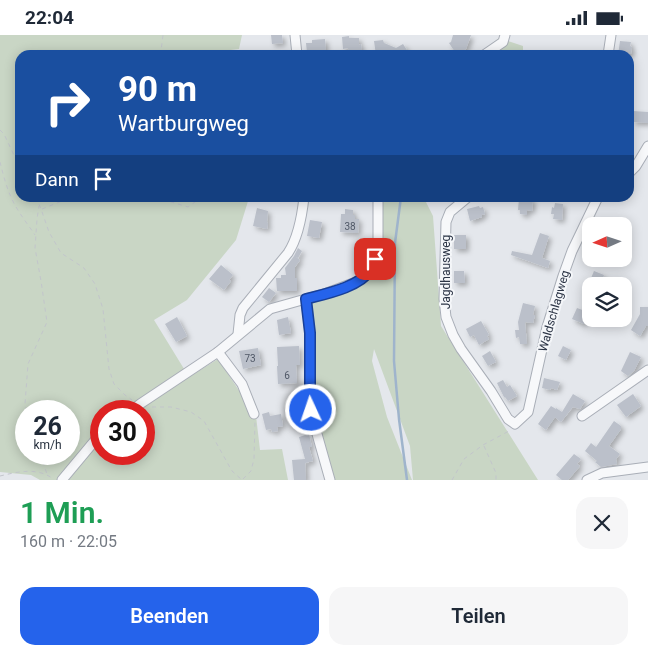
<!DOCTYPE html>
<html lang="de">
<head>
<meta charset="utf-8">
<style>
  :root { --surface:#fff; --page:#f6f6f7; --text:#1f2937; --muted:#747a83; --accent:#2563eb }
  body { margin:0; font-family:Roboto,sans-serif; background:var(--page); color:var(--text); height:100vh; display:flex; flex-direction:column; font-size:19px; white-space:nowrap }
  * { box-sizing:border-box; margin:0 }
  p { font-size:16px; color:var(--muted) }
  .icon { flex:none; width:28px; height:28px; fill:none; stroke:currentColor; stroke-width:2; stroke-linecap:round; stroke-linejoin:round }
  .map { position:relative; height:445px; overflow:hidden }
  .drawer { display:flex; flex-direction:column; background:var(--surface); flex:1 }
  .drawer>* { flex:none }
  .guide { position:absolute; left:15px; top:15px; width:619px; height:152px; border-radius:15px; box-shadow:0 2px 12px #0003; background:#1a4fa0; color:#fff; overflow:hidden }
  .needle { width:32px; rotate:267deg }
  .buttons { position:absolute; left:582px; top:182px; display:grid; gap:10px }
  .buttons a { display:grid; place-items:center; width:50px; height:50px; border-radius:10px; background:var(--surface); box-shadow:0 2px 12px #0003; font-size:25px }
  .speed { position:absolute; left:15px; top:365px; display:flex; gap:10px; font-size:25px; font-weight:700; text-align:center }
  .speed>* { display:grid; place-content:center; width:65px; height:65px; border-radius:50%; background:var(--surface); box-shadow:0 2px 12px #0003; line-height:1 }
  .speed small { font-size:12px; font-weight:400 }
  .speed .limit { border:8px solid #d22; background:#fff; color:#111 }
  .pin { position:absolute; display:grid; place-items:center; width:42px; height:42px; color:#fff; margin:-21px; border-radius:10px; box-shadow:0 2px 8px #0006 }
  .me { position:absolute; width:55px; margin:-28px; rotate:357deg; stroke-linejoin:round; filter:drop-shadow(0 0 4px #0008) }
  .turn { display:flex; align-items:center; gap:18px; height:105px; padding:0 20px; font-size:22px }
  .turn .icon { width:65px; height:65px; stroke-width:2.5 }
  .turn b { display:block; font-size:35px; line-height:42px }
  .then { display:flex; align-items:center; height:48px; padding:0 20px; background:#0003; gap:10px; font-size:19px }
  .round { display:grid; place-items:center; flex:none; width:52px; height:52px; border-radius:15px; background:var(--page) }
  .head { display:flex; align-items:center; justify-content:space-between; height:85px; padding:0 20px }
  h1 { font-size:30px; font-weight:600; line-height:38px; color:#1e9e55 }
  .primary-button { display:flex; gap:10px; margin-top:auto; padding:10px 20px }
  .primary-button a { flex:1; height:58px; border-radius:15px; background:var(--accent); color:#fff; font-size:20px; font-weight:600; line-height:58px; text-align:center }
  .primary-button a+a { background:var(--page); color:var(--text) }
  .status { display:flex; justify-content:space-between; align-items:center; height:35px; padding:0 25px; background:var(--surface); direction:ltr }
  .status svg { height:14px; fill:currentColor }
  .map>svg:first-child { display:block }
  .green { fill:#c9d6c5; fill-rule:evenodd }
  .lines { fill:none; stroke-linecap:round; stroke-linejoin:round }
  .stream { stroke:#9fb4cc; stroke-width:2.5 }
  .building { fill:#bbc0ca; filter:url(#shadow) }
  .minor-casing { stroke:#a9aeb7; stroke-width:11 }
  .path { stroke:#c2c5cb; stroke-width:1; stroke-dasharray:4 4; stroke-linecap:butt }
  .minor { stroke:#f7f8fa; stroke-width:9 }
  .route-casing { stroke:#184099; stroke-width:12 }
  .route { stroke:#2563eb; stroke-width:9 }
  .labels { text-anchor:middle; dominant-baseline:central; stroke-width:4; stroke-linejoin:round; paint-order:stroke }
  .number-label { font-size:10px; fill:#4f5766 }
  .street-label { font-size:12px; fill:#2b3445; stroke:#f4f6f9 }
</style>
</head>
<body>
<div class="status"><b>22:04</b><svg viewBox="0 0 49 12"><path d="M0 12V9h3v3zM5 12V6h3v6zM10 12V3h3v9zM15 12V0h3v12zM26 1h20v11H26zM47 4h2v5h-2z"/></svg></div>
<div class="map">
<svg width="648" height="445" viewBox="0 0 648 445">
  <defs>
    <filter id="shadow"><feDropShadow dx="3" dy="3" stdDeviation="2.5" flood-color="#0004"/></filter>
  </defs>
  <rect width="100%" height="100%" fill="#e4e7ec"/>
  <g class="green">
    <path d="M 0,0 L 242,0 L 239,14 L 222,16 L 222,20 L 20,20 L 20,162 L 249,163 L 236,205 L 187,265 L 154,285 L 189,342 L 218,324 L 256,381 L 260,415 L 282,414 L 288,445 L 40,445 L 31,440 L 0,437 ZM 26,376 L 69,376 L 69,419 L 26,419 ZM 101,376 L 144,376 L 144,419 L 101,419 Z"/>
    <path d="M 499,3 L 523,11 L 523,15 L 519,20 L 477,20 Z"/>
    <path d="M 381,163 L 424,163 L 433,181 L 441,291 L 538,445 L 413,445 L 410,411 L 374,314 L 372,326 L 387,382 L 412,445 L 333,445 L 317,391 L 313,366 L 311,268 L 365,247 L 374,235 Z"/>
  </g>
  <g class="lines">
    <path class="stream" d="M 401,162 L 395,208 L 394,326 L 399,384 L 407,445"/>
  </g>
  <g class="building">
    <path d="M 271,0 L 282,0 L 283,8 L 272,9 Z"/>
    <path d="M 453,0 L 471,0 L 466,14 L 461,17 L 460,15 L 455,17 L 449,8 L 451,7 Z"/>
    <path d="M 349,1 L 349,3 L 359,3 L 359,10 L 361,9 L 362,16 L 360,16 L 361,20 L 349,20 L 348,13 L 343,14 L 342,2 Z"/>
    <path d="M 325,4 L 326,17 L 307,18 L 306,8 L 312,8 L 312,5 Z"/>
    <path d="M 383,5 L 384,8 L 396,13 L 403,9 L 410,20 L 376,20 L 374,6 Z"/>
    <path d="M 620,6 L 631,7 L 630,11 L 632,12 L 631,19 L 630,19 L 629,20 L 618,20 Z"/>
    <path d="M 633,76 L 648,77 L 648,88 L 633,87 Z"/>
    <path d="M 519,163 L 533,164 L 532,176 L 527,175 L 527,180 L 520,179 L 520,175 L 518,175 Z"/>
    <path d="M 555,168 L 563,169 L 562,185 L 553,184 L 554,179 L 551,179 L 552,172 L 554,173 Z"/>
    <path d="M 479,171 L 480,173 L 483,172 L 485,179 L 482,180 L 482,182 L 470,186 L 467,174 Z"/>
    <path d="M 257,173 L 268,176 L 267,187 L 268,188 L 267,194 L 253,191 Z"/>
    <path d="M 345,174 L 353,175 L 353,180 L 355,180 L 355,184 L 359,184 L 358,198 L 340,197 L 341,179 L 345,179 Z"/>
    <path d="M 310,185 L 322,187 L 319,203 L 307,201 Z"/>
    <path d="M 540,198 L 549,201 L 542,223 L 550,226 L 548,233 L 511,220 L 512,216 L 532,220 Z"/>
    <rect x="454" y="200" width="12" height="14"/>
    <path d="M 298,213 L 302,216 L 298,223 L 296,222 L 300,225 L 295,232 L 295,243 L 297,243 L 297,256 L 277,256 L 276,243 L 281,243 L 281,240 L 286,240 L 285,233 L 294,221 Z"/>
    <path d="M 221,230 L 233,240 L 229,245 L 231,246 L 224,255 L 209,244 Z"/>
    <path d="M 454,236 L 464,236 L 465,248 L 454,248 Z"/>
    <path d="M 594,236 L 604,240 L 600,251 L 596,251 L 589,248 Z"/>
    <path d="M 269,253 L 276,258 L 269,267 L 262,262 Z"/>
    <path d="M 523,268 L 535,271 L 533,280 L 535,280 L 533,288 L 525,287 L 527,309 L 520,309 L 519,302 L 516,303 L 515,295 L 519,295 L 518,287 Z"/>
    <path d="M 640,272 L 648,272 L 648,291 L 646,291 L 640,301 L 631,295 L 640,279 Z"/>
    <path d="M 577,273 L 588,277 L 584,289 L 572,284 Z"/>
    <path d="M 177,282 L 187,301 L 176,307 L 165,289 Z"/>
    <path d="M 288,282 L 291,298 L 279,300 L 277,285 Z"/>
    <path d="M 481,286 L 489,300 L 487,301 L 489,304 L 479,310 L 474,300 L 470,302 L 466,294 Z"/>
    <path d="M 299,311 L 300,330 L 296,330 L 297,348 L 278,349 L 277,331 L 278,331 L 277,312 Z"/>
    <path d="M 563,311 L 571,315 L 566,325 L 558,321 Z"/>
    <path d="M 258,313 L 261,330 L 243,334 L 239,316 Z"/>
    <path d="M 490,316 L 496,327 L 488,331 L 482,321 Z"/>
    <path d="M 630,317 L 641,322 L 634,336 L 628,341 L 621,336 Z"/>
    <path d="M 544,343 L 560,347 L 557,355 L 551,353 L 550,355 L 542,353 Z"/>
    <path d="M 503,345 L 507,352 L 510,350 L 517,361 L 508,366 L 505,362 L 504,362 L 497,348 Z"/>
    <path d="M 573,359 L 585,366 L 580,374 L 573,372 L 572,373 L 561,387 L 555,382 L 546,395 L 538,389 L 551,371 L 556,374 L 556,373 L 562,377 Z"/>
    <path d="M 633,359 L 641,371 L 626,382 L 617,370 Z"/>
    <path d="M 269,377 L 270,381 L 281,379 L 283,391 L 277,392 L 278,396 L 272,397 L 271,394 L 266,395 L 262,379 Z"/>
    <path d="M 614,386 L 621,391 L 621,394 L 609,411 L 620,419 L 616,424 L 617,429 L 601,432 L 595,427 L 597,426 L 585,416 L 591,408 L 596,412 Z"/>
    <path d="M 309,399 L 312,412 L 309,412 L 313,426 L 305,428 L 305,425 L 306,445 L 294,445 L 292,425 L 305,424 L 299,402 Z"/>
    <path d="M 574,419 L 581,424 L 577,429 L 580,431 L 568,445 L 562,445 L 556,440 Z"/>
  </g>
  <g class="lines">
    <defs>
      <g id="minor">
        <path d="M 295,0 L 297,20"/>
        <path d="M 484,20 L 503,7 L 505,0"/>
        <path d="M 608,20 L 611,0"/>
        <path d="M 629,138 L 636,131 L 648,111"/>
        <path d="M 468,162 L 450,177 L 446,187 L 444,264 L 446,282 L 453,300 L 461,314 L 491,356 L 508,384 L 515,389 L 528,377 L 547,292 L 563,241 L 572,216 L 598,162"/>
        <path d="M 306,264 L 310,298 L 310,366 L 317,399 L 330,445"/>
        <path d="M 238,299 L 240,280 L 243,273 L 288,218 C 298,203 302,181 304,162"/>
        <path d="M 218,317 L 242,349 L 254,379"/>
        <path d="M 131,376 L 140,369 L 218,317 L 270,274 L 327,258 L 356,247 L 364,242 L 370,235 L 375,224 L 378,208 L 378,162"/>
        <path d="M 582,381 L 648,335"/>
        <path d="M 62,445 L 97,403 L 101,399"/>
        <path d="M 587,445 L 602,438 L 648,432"/>
      </g>
    </defs>
    <use href="#minor" class="minor-casing"/>
    <g class="path">
      <path d="M 160,20 L 161,16 L 163,0"/>
      <path d="M 0,95 L 4,99 L 20,133"/>
      <path d="M 0,127 C 3,139 6,151 11,162 C 17,176 27,188 35,200"/>
      <path d="M 36,162 L 41,174 L 49,197 L 61,218 L 84,233 L 95,249 L 103,274 L 109,334 L 114,349 L 125,360 L 132,365"/>
      <path d="M 155,162 L 188,172 L 202,162"/>
      <path d="M 42,174 L 72,162"/>
      <path d="M 152,372 L 171,372 L 191,377 L 204,386 L 232,436 L 242,445"/>
      <path d="M 27,376 L 25,369 L 28,329 L 47,287 L 41,246 L 35,213 L 37,184 L 39,171"/>
      <path d="M 484,411 L 496,438 L 496,445"/>
      <path d="M 40,419 L 47,439"/>
      <path d="M 0,441 C 17,437 36,432 52,443"/>
      <path d="M 243,444 L 251,436 L 254,424 L 255,387"/>
      <path d="M 452,445 L 464,424 L 483,410 L 509,396"/>
    </g>
    <use href="#minor" class="minor"/>
  </g>
  <g class="lines">
    <defs>
      <path id="route" d="M 311,375 L 310,366 L 310,298 L 306,264 C 325,259 360,252 370,235 C 372,231 374,227 375,224"/>
    </defs>
    <use href="#route" class="route-casing"/>
    <use href="#route" class="route"/>
  </g>
  <g class="labels">
    <g class="number-label">
      <text x="350" y="191">38</text>
      <text x="250" y="323">73</text>
      <text x="287" y="340">6</text>
    </g>
    <g class="street-label">
      <text transform="translate(446 237) rotate(-90)">Jagdhausweg</text>
      <text transform="translate(554 276) rotate(-74)">Waldschlagweg</text>
    </g>
  </g>
</svg>
<div class="buttons">
<a><svg class="needle" viewBox="-14 -14 28 28"><path d="M0-13l5 13h-10z" fill="#e53935"/><path d="M0 13l5-13h-10z" fill="#747a83"/></svg></a>
<a><svg class="icon" aria-label="layers" viewBox="0 0 24 24"><path d="M12 4l9 5-9 5-9-5zM3 14l9 5 9-5"/></svg></a>
</div>
<div class="speed"><div>26<small>km/h</small></div><div class="limit">30</div></div>
<div class="pin" style="left:375px;top:224px;background:#d93025"><svg class="icon" aria-label="arrive" viewBox="0 0 24 24"><path d="M6 21V4h12l-3 4 3 4H6"/></svg></div>
<svg class="me" style="left:311px;top:375px" viewBox="-20 -20 40 40"><circle r="17" fill="#2563eb" stroke="#fff" stroke-width="3"/><path d="M0-11L8 9 0 5-8 9z" fill="#fff"/></svg>
<div class="guide">
<div class="turn"><svg class="icon" aria-label="right" viewBox="0 0 24 24"><path d="M7 20v-9h11M14 6l5 5-5 5"/></svg><div><b>90 m</b>Wartburgweg</div></div>
<div class="then">Dann<svg class="icon" aria-label="arrive" viewBox="0 0 24 24"><path d="M6 21V4h12l-3 4 3 4H6"/></svg></div>
</div>
</div>
<section class="drawer">
<div class="head"><div><h1>1 Min.</h1><p>160 m · 22:05</p></div><a class="round"><svg class="icon" aria-label="close" viewBox="0 0 24 24"><path d="M6 6l12 12M18 6L6 18"/></svg></a></div>
<div class="primary-button"><a>Beenden</a><a>Teilen</a></div>
</section>
</body>
</html>
